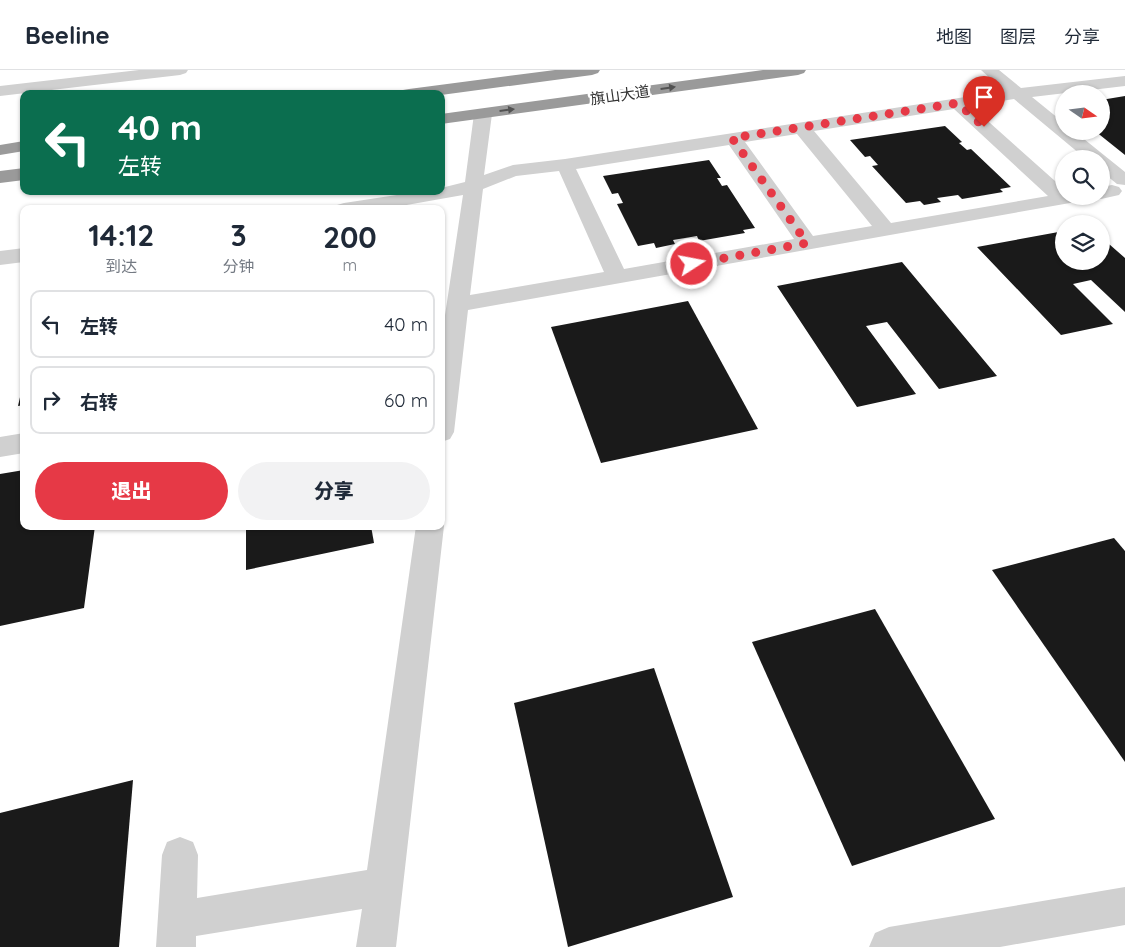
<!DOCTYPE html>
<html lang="zh">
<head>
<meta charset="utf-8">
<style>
  :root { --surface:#fff; --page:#f2f2f3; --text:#1f2937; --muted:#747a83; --line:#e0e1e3; --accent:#e63946 }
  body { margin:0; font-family:Quicksand,"Noto Sans SC",sans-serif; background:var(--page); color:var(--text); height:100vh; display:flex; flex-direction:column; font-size:19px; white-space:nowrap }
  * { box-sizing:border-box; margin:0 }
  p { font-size:16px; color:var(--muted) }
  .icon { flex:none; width:28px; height:28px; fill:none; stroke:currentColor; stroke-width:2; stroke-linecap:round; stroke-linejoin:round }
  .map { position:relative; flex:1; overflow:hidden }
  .side { position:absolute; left:20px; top:135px; width:425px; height:325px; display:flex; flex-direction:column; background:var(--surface); border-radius:10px; box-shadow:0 1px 4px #0004 }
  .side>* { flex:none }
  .banner { position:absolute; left:20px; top:20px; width:425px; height:105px; border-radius:10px; box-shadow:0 1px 4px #0004; background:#0b6e4f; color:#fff; overflow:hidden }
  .needle { width:32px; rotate:104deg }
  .controls { position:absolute; left:1055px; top:15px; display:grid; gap:10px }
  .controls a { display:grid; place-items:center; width:55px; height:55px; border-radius:50%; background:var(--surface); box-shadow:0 1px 4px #0004; font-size:25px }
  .pin { position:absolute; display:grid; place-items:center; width:42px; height:42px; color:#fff; margin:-51px -21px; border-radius:50% 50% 50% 0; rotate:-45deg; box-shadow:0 0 5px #0007 }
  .pin .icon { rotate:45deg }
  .me { position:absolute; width:55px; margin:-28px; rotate:79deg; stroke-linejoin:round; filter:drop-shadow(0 0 4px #0008) }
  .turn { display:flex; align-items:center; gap:18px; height:105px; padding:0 15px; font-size:22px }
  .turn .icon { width:65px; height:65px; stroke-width:2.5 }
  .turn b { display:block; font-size:35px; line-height:42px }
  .eta { display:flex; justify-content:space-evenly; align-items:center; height:85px; text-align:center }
  .eta b { font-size:30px; font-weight:800; line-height:35px }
  .action { display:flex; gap:10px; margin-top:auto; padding:10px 15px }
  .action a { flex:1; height:58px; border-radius:30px; background:var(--accent); color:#fff; font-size:20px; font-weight:800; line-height:58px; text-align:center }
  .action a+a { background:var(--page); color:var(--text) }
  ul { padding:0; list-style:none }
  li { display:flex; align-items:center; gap:15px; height:68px; margin:0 10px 8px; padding:0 5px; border:2px solid var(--line); border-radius:10px }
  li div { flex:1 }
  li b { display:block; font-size:19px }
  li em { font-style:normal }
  header { display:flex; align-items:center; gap:30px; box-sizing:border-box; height:70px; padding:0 25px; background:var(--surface); border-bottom:1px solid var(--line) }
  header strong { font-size:24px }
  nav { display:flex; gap:28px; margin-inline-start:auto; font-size:18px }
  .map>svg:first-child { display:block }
  .building { fill:#1a1a1a }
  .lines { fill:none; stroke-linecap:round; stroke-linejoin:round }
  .minor { fill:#d0d0d0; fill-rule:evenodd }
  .highway { fill:#9a9a9a; fill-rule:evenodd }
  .oneway { fill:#525252 }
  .route { stroke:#e63946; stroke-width:9; stroke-dasharray:0 16.2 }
  .labels { text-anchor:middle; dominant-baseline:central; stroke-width:5; stroke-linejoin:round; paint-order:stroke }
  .far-street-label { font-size:15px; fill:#333; stroke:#fff }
</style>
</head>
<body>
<header>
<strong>Beeline</strong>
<nav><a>地图</a><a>图层</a><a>分享</a></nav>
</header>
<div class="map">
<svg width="1125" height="877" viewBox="0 0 1125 877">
  <rect width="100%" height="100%" fill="#fff"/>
  <g class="building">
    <path d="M 1125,26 L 1125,85 L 1095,61 L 1101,61 L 1101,30 Z"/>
    <path d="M 945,56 L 962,72 L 959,73 L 967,80 L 971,79 L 1011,117 L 1000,119 L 1003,122 L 962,129 L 958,125 L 937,128 L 941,132 L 924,135 L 920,131 L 906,133 L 872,96 L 878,95 L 870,86 L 865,87 L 850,70 Z"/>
    <path d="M 709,90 L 721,108 L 717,108 L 722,116 L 727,115 L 755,158 L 743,160 L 745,163 L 699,171 L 697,166 L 673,170 L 675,174 L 656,178 L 654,173 L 638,176 L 617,134 L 623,133 L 618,123 L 612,124 L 603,106 Z"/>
    <path d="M 1064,161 L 1064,191 L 1101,191 L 1101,167 L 1125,188 L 1125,242 L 1091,210 L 1073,214 L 1113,254 L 1061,265 L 977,177 Z"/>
    <path d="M 902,192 L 997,306 L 939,319 L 887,252 L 866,256 L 916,324 L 857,337 L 777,216 Z"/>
    <path d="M 688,231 L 758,359 L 601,393 L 551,257 Z"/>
    <path d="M 23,314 L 24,335 L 18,336 Z"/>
    <path d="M 24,400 L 24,456 L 95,456 L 84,538 L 0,556 L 0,404 Z"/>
    <path d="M 246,456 L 371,456 L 374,473 L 246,500 Z"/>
    <path d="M 1114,468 L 1125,481 L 1125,692 L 992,500 Z"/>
    <path d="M 875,539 L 995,749 L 852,796 L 752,572 Z"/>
    <path d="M 654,598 L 733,827 L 568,877 L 514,633 Z"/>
    <path d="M 133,710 L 119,877 L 0,877 L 0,743 Z"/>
  </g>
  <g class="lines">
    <g class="minor">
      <path d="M 139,0 L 188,0 L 186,3 L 180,5 L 0,26 L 0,16 Z"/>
      <path d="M 981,0 L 999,0 L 1021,18 L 1125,6 L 1125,16 L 1032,27 L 1064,53 L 1064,61 L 1074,61 L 1125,102 L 1125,115 L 1117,114 L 1101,101 L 1101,89 L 1086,89 L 1014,29 L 971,36 L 1064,119 L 1064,126 L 1089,126 L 1087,130 L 468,240 L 454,362 L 450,369 L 441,372 L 441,272 L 463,125 L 384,139 L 334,139 L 337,135 L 344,133 L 423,121 L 441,121 L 441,118 L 465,112 L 474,44 L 477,40 L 483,39 L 489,40 L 492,44 L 484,105 L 513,95 L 565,89 L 1004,21 ZM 954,39 L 1048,126 L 891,153 L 814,61 ZM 797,64 L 872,156 L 813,166 L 745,72 ZM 729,75 L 794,169 L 624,199 L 576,99 ZM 559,101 L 604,202 L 470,225 L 483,119 L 516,106 Z"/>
      <path d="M 1112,115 L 1119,117 L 1122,121 L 1119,125 L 1101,129 L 1094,126 L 1101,126 L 1101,117 Z"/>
      <path d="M 24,178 L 24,192 L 0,195 L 0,181 Z"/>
      <path d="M 24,363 L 24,383 L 0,387 L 0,367 Z"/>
      <path d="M 441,450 L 444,456 L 396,877 L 356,877 L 362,839 L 196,866 L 196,877 L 156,877 L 162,785 L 167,772 L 180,767 L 193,772 L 198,785 L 197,828 L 367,800 L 416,456 L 441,456 Z"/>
      <path d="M 1125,817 L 1125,855 L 1000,877 L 869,877 L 875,863 L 889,857 Z"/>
    </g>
    <g class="highway">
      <path d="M 555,0 L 600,0 L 598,3 L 592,5 L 441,25 L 401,24 L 403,20 L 409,19 Z"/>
      <path d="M 763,0 L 806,0 L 804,3 L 798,5 L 441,54 L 441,44 Z"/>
      <path d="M 24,71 L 24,81 L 0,85 L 0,75 Z"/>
      <path d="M 24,98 L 24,110 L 0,113 L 0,101 Z"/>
    </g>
  </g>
  <defs><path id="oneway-solid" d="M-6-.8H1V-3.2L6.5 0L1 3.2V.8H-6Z" transform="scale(1.25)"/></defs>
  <g class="oneway">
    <use href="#oneway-solid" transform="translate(668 18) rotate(-8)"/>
    <use href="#oneway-solid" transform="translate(507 40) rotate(-7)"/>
  </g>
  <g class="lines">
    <path class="route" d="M 692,194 L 807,173 L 732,68 L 958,33 L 984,57"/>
  </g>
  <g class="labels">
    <g class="far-street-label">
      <text transform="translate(620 25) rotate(-8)">旗山大道</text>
    </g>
  </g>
</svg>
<div class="controls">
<a><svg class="needle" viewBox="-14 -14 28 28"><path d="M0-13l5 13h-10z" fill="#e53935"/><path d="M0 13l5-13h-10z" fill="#747a83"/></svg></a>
<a><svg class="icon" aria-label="search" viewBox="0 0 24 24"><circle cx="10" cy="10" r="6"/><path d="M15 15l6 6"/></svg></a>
<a><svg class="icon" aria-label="layers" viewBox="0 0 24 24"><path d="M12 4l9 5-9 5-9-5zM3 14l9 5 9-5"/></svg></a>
</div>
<div class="pin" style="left:984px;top:57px;background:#d93025"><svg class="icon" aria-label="arrive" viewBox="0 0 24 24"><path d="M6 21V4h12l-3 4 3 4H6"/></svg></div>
<svg class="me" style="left:692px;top:194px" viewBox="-20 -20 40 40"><circle r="17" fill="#e63946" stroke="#fff" stroke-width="3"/><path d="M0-11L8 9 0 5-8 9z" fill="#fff"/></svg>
<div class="banner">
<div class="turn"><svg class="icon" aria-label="left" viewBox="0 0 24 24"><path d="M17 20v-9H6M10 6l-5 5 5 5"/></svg><div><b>40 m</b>左转</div></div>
</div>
<section class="side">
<div class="eta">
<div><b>14:12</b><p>到达</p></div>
<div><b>3</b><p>分钟</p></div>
<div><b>200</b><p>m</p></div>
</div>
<ul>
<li><svg class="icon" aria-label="left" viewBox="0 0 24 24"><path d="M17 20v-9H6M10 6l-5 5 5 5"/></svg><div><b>左转</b></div><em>40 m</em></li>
<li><svg class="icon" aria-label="right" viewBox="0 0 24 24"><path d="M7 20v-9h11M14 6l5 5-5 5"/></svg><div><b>右转</b></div><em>60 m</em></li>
</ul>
<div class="action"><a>退出</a><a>分享</a></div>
</section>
</div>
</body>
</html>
